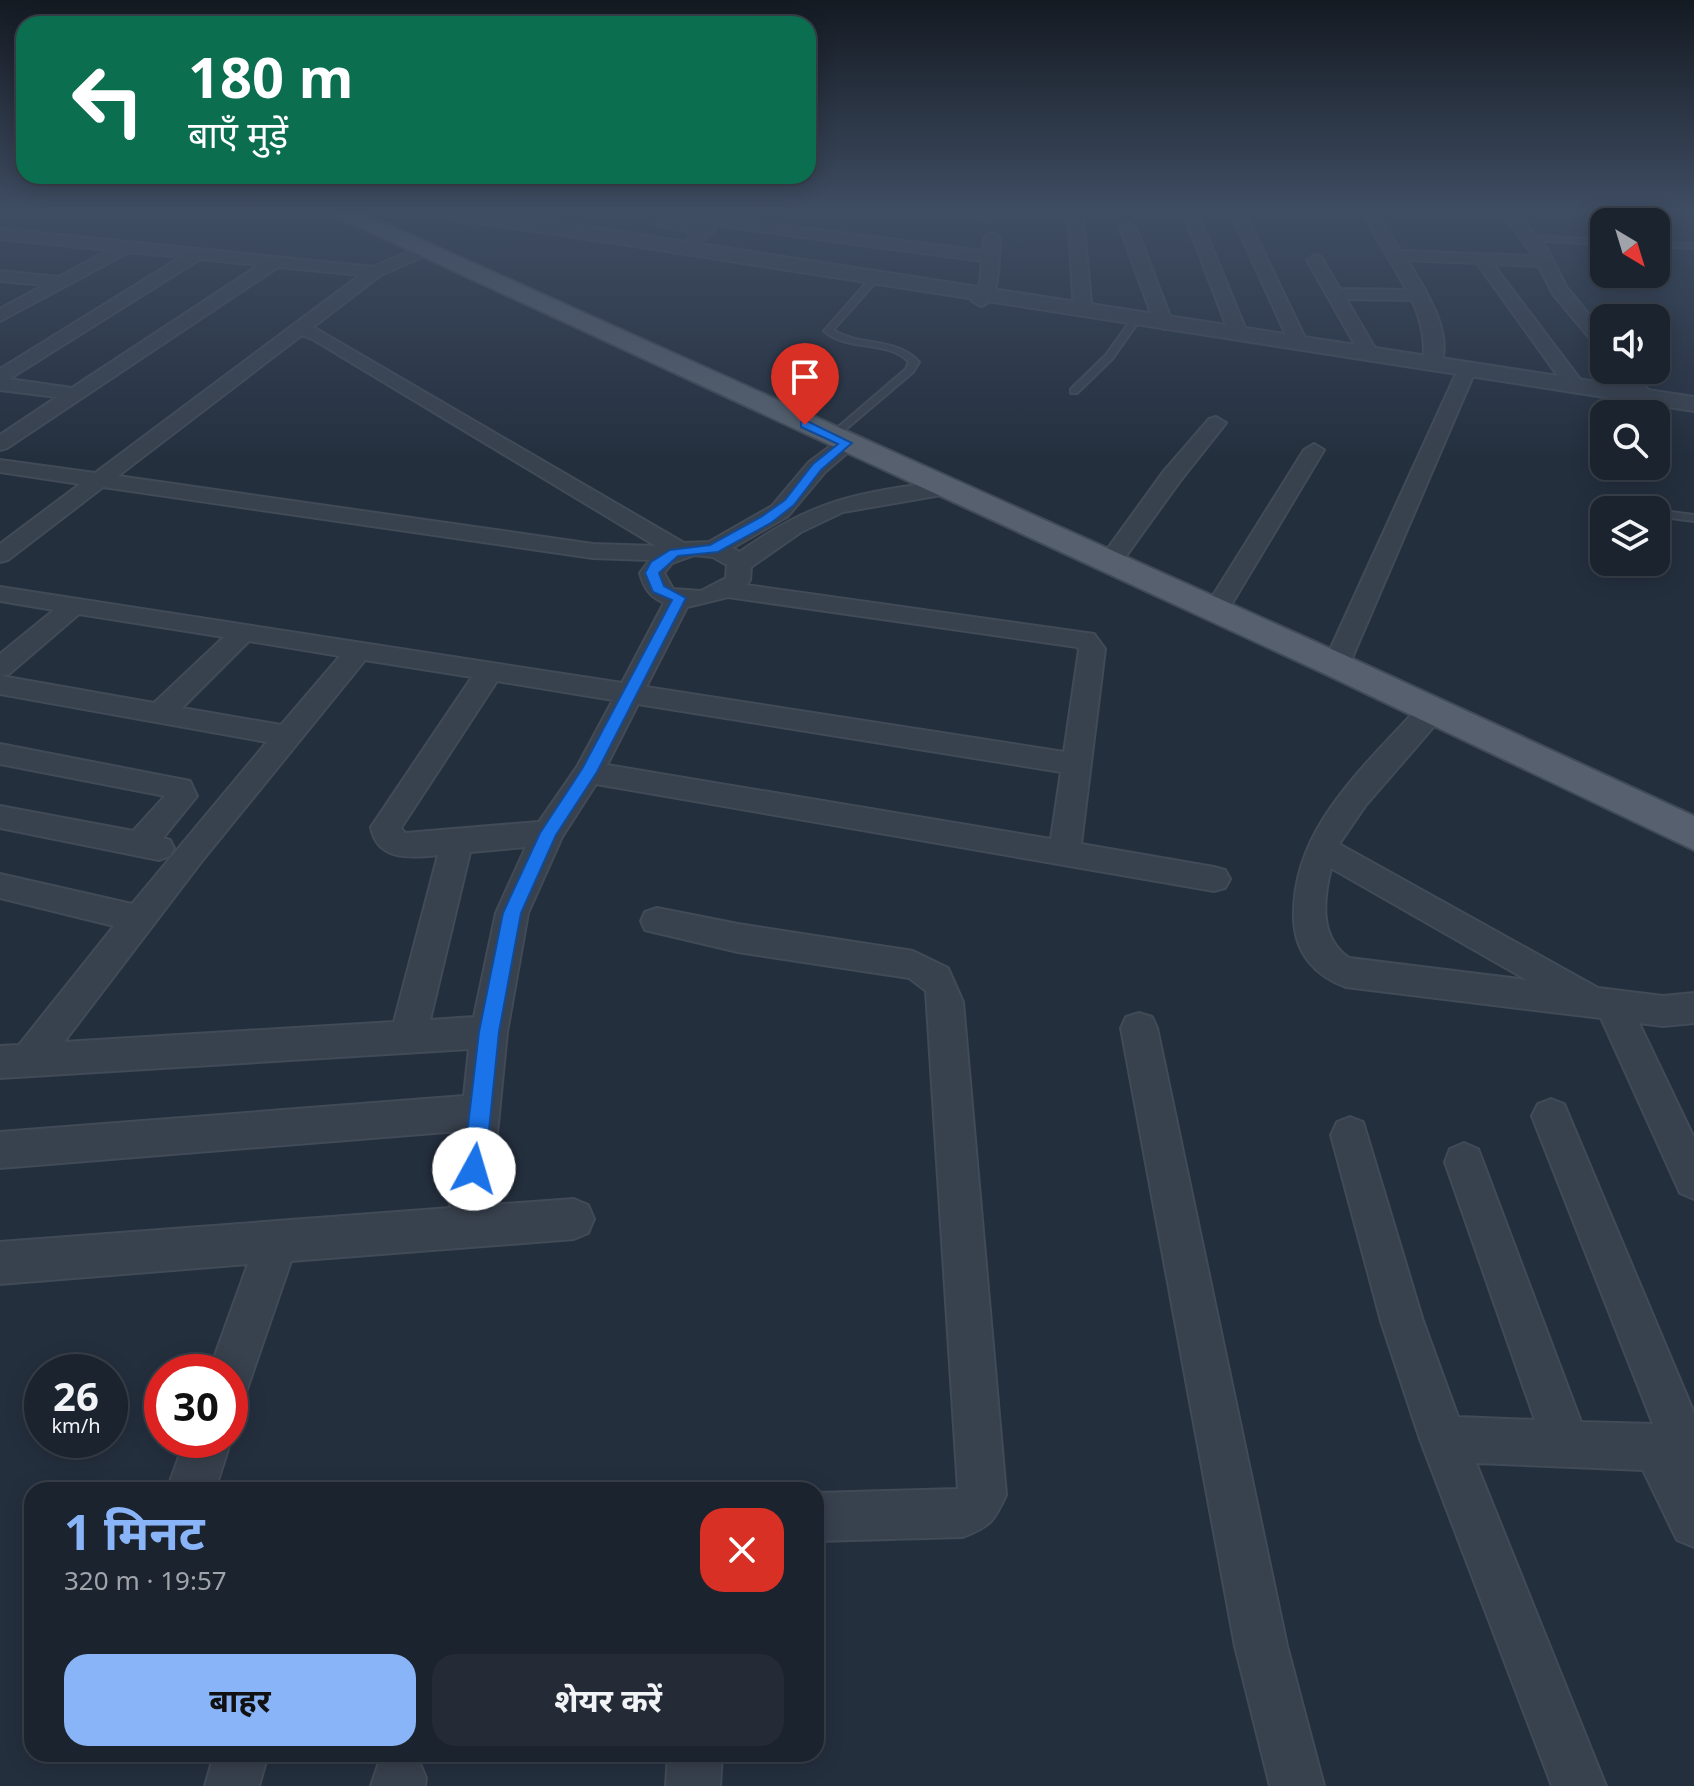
<!DOCTYPE html>
<html lang="hi">
<head>
<meta charset="utf-8">
<style>
  :root { --surface:#1b232e; --page:#242b36; --text:#f1f3f6; --muted:#a0a4aa; --line:#39404a; --accent:#8ab4f8 }
  body { margin:0; font-family:"Noto Sans","Noto Sans Devanagari",sans-serif; background:var(--page); color:var(--text); height:100vh; display:flex; flex-direction:column; font-size:30px; white-space:nowrap }
  * { box-sizing:border-box; margin:0 }
  p { font-size:26px; color:var(--muted) }
  .icon { flex:none; width:44px; height:44px; fill:none; stroke:currentColor; stroke-width:2; stroke-linecap:round; stroke-linejoin:round }
  .map { position:relative; flex:1; overflow:hidden }
  .side { position:absolute; left:24px; top:1482px; width:800px; height:280px; display:flex; flex-direction:column; background:var(--surface); border-radius:24px; box-shadow:0 4px 20px #0003,0 0 0 2px var(--line) }
  .side>* { flex:none }
  .banner { position:absolute; left:16px; top:16px; width:800px; height:168px; border-radius:24px; box-shadow:0 4px 20px #0003,0 0 0 2px var(--line); background:#0b6e4f; color:#fff; overflow:hidden }
  .needle { width:52px; rotate:142deg }
  .fabs { position:absolute; left:1590px; top:208px; display:grid; gap:16px }
  .fabs a { display:grid; place-items:center; width:80px; height:80px; border-radius:16px; background:var(--surface); box-shadow:0 4px 20px #0003,0 0 0 2px var(--line); font-size:40px }
  .speed { position:absolute; left:24px; top:1354px; display:flex; gap:16px; font-size:40px; font-weight:700; text-align:center }
  .speed>* { display:grid; place-content:center; width:104px; height:104px; border-radius:50%; background:var(--surface); box-shadow:0 4px 20px #0003,0 0 0 2px var(--line); line-height:1 }
  .speed small { font-size:20px; font-weight:400 }
  .speed .limit { border:12px solid #d22; background:#fff; color:#111 }
  .pin { position:absolute; display:grid; place-items:center; width:68px; height:68px; color:#fff; margin:-82px -34px; border-radius:50% 50% 50% 0; rotate:-45deg; box-shadow:0 0 8px #0007 }
  .pin .icon { rotate:45deg }
  .me { position:absolute; width:88px; margin:-44px; rotate:6deg; stroke-linejoin:round; filter:drop-shadow(0 0 6px #0008) }
  .turn { display:flex; align-items:center; gap:28px; height:168px; padding:0 40px; font-size:36px }
  .turn .icon { width:104px; height:104px; stroke-width:2.5 }
  .turn b { display:block; font-size:56px; line-height:68px }
  .round { display:grid; place-items:center; flex:none; width:84px; height:84px; border-radius:24px; background:var(--page) }
  .headline { display:flex; align-items:center; justify-content:space-between; height:136px; padding:0 40px }
  h1 { font-size:48px; font-weight:700; line-height:60px; color:var(--accent) }
  .primary-button { display:flex; gap:16px; margin-top:auto; padding:16px 40px }
  .primary-button a { flex:1; height:92px; border-radius:24px; background:var(--accent); color:#111; font-size:32px; font-weight:700; line-height:92px; text-align:center }
  .primary-button a+a { background:var(--page); color:var(--text) }
  .map>svg:first-child { display:block }
  .lines { fill:none; stroke-linecap:round; stroke-linejoin:round }
  .service-casing { stroke:#414a57; stroke-width:4 }
  .minor-casing { stroke:#414a57; stroke-width:4 }
  .tertiary-casing { stroke:#414a57; stroke-width:4 }
  .primary-casing { stroke:#414a57; stroke-width:4 }
  .service { fill:#38414e; fill-rule:evenodd }
  .minor { fill:#38414e; fill-rule:evenodd }
  .tertiary { fill:#38414e; fill-rule:evenodd }
  .primary { fill:#56606e; fill-rule:evenodd }
  .route { fill:#1a73e8; stroke:#114b97; stroke-width:2 }
</style>
</head>
<body>
<div class="map">
<svg width="1694" height="1786" viewBox="0 0 1694 1786">
  <rect width="100%" height="100%" fill="#242f3e"/>
  <g class="lines">
    <defs>
      <g id="service">
        <path d="M 1532,236 L 1604,240 L 1604,244 L 1529,240 Z"/>
        <path d="M 1656,242 L 1694,244 L 1694,248 L 1656,246 Z"/>
        <path d="M 867,282 L 874,284 L 833,330 C 860,347 897,337 919,362 L 913,372 L 833,440 L 828,437 L 829,435 L 906,369 L 909,362 C 887,339 848,352 824,331 Z"/>
        <path d="M 1129,323 L 1136,325 L 1112,359 L 1077,393 L 1071,393 L 1071,389 L 1106,355 Z"/>
        <path d="M 1629,505 L 1644,508 L 1646,510 L 1625,510 L 1625,506 Z"/>
        <path d="M 1655,510 L 1656,510 L 1694,515 L 1694,521 L 1656,516 Z"/>
      </g>
      <g id="minor">
        <path d="M 490,209 L 508,209 L 490,221 L 480,221 L 480,215 Z"/>
        <path d="M 697,209 L 712,209 L 710,216 L 983,251 L 984,238 L 992,233 L 1000,238 C 998,256 1002,300 981,306 L 972,301 L 980,282 L 982,261 L 706,224 L 692,216 Z"/>
        <path d="M 876,209 L 983,212 L 985,209 L 1082,209 L 1092,311 L 1083,316 L 1074,311 L 1068,216 L 1000,216 L 993,221 L 883,213 Z"/>
        <path d="M 1182,209 L 1196,209 L 1248,335 L 1245,339 L 1233,339 L 1230,335 Z"/>
        <path d="M 1229,209 L 1243,209 L 1308,344 L 1305,348 L 1299,349 L 1290,344 Z"/>
        <path d="M 1360,209 L 1374,209 L 1401,251 L 1534,256 L 1506,218 L 1435,213 L 1428,209 L 1514,209 L 1546,247 L 1567,288 L 1604,333 L 1604,349 L 1598,348 L 1553,294 L 1539,266 L 1493,264 L 1582,382 L 1585,386 L 1582,390 L 1568,390 L 1477,263 L 1407,260 C 1424,288 1456,335 1439,368 L 1425,368 L 1423,364 C 1426,341 1422,321 1412,300 L 1346,299 L 1379,355 L 1377,359 L 1363,359 L 1307,260 L 1315,255 L 1321,257 L 1340,289 L 1407,290 Z"/>
        <path d="M 663,218 L 708,225 L 716,230 L 686,253 L 678,248 L 695,233 L 658,226 L 655,223 Z"/>
        <path d="M 1128,223 L 1136,228 L 1173,324 L 1170,328 L 1164,329 L 1155,324 L 1120,228 Z"/>
        <path d="M 0,229 L 373,267 L 419,247 L 431,247 L 431,253 L 381,275 L 313,327 L 684,543 L 709,542 L 772,506 L 809,462 L 840,439 L 847,437 L 857,443 L 854,447 L 825,472 L 788,516 L 732,548 L 740,552 C 814,499 857,493 945,481 L 953,483 L 956,488 L 953,493 L 843,512 L 801,532 L 751,567 L 750,580 L 746,585 L 1094,634 L 1105,649 L 1081,844 L 1214,867 L 1225,870 L 1230,879 L 1225,888 L 1214,891 L 596,784 L 562,837 L 528,913 L 507,1032 L 490,1205 L 574,1199 L 588,1205 L 594,1219 L 588,1233 L 574,1239 L 291,1261 L 246,1392 L 230,1398 L 230,1372 L 209,1372 L 248,1264 L 0,1284 L 0,1242 L 450,1208 L 459,1131 L 0,1168 L 0,1132 L 464,1096 L 469,1049 L 0,1078 L 0,1046 L 19,1045 L 114,926 L 0,898 L 0,874 L 132,904 L 267,742 L 0,694 L 0,654 L 54,610 L 0,601 L 0,587 L 622,683 L 664,603 C 650,597 644,588 640,573 L 650,560 L 593,558 L 103,487 L 8,560 L 0,562 L 0,544 L 80,484 L 0,472 L 0,460 L 95,473 L 360,275 L 278,267 L 7,448 L 0,450 L 0,435 L 57,397 L 0,390 L 0,369 L 181,257 L 129,252 L 0,321 L 0,309 L 44,285 L 0,281 L 0,271 L 59,277 L 109,250 L 0,239 ZM 200,259 L 259,265 L 72,388 L 9,379 ZM 302,335 L 314,340 L 656,546 L 593,544 L 118,476 ZM 694,555 L 713,557 L 727,565 L 726,578 L 701,591 L 673,589 L 664,573 L 672,563 ZM 728,597 L 1077,647 L 1079,650 L 1064,752 L 646,687 L 687,607 ZM 79,614 L 224,637 L 154,703 L 1,676 L 9,674 ZM 249,641 L 340,656 L 281,725 L 182,708 ZM 365,660 L 472,677 L 371,827 C 377,861 410,858 438,855 L 394,1022 L 64,1042 L 201,862 ZM 497,681 L 613,700 L 577,767 L 539,822 L 405,833 L 401,828 ZM 638,704 L 1061,772 L 1051,839 L 607,765 ZM 526,847 L 496,913 L 474,1017 L 430,1020 L 470,852 Z"/>
        <path d="M 1464,370 L 1473,376 L 1349,665 L 1345,671 L 1336,673 L 1327,671 L 1323,665 L 1455,376 Z"/>
        <path d="M 1617,370 L 1635,370 L 1652,396 L 1649,400 L 1635,400 Z"/>
        <path d="M 1216,417 L 1226,423 L 1180,481 L 1118,567 L 1102,567 L 1098,562 L 1164,471 L 1209,419 Z"/>
        <path d="M 1314,444 L 1324,450 L 1225,615 L 1207,615 L 1204,610 L 1304,450 Z"/>
        <path d="M 1432,701 L 1442,703 L 1446,710 L 1442,717 L 1365,806 L 1339,844 L 1598,988 L 1663,996 L 1694,993 L 1694,1023 L 1663,1026 L 1639,1023 L 1694,1138 L 1694,1199 L 1680,1193 L 1601,1018 L 1346,987 C 1315,976 1295,953 1294,919 C 1291,828 1365,767 1422,703 ZM 1331,868 L 1527,980 L 1349,958 C 1319,938 1323,900 1331,868 Z"/>
        <path d="M 0,744 L 190,781 L 197,796 L 163,838 L 170,840 L 174,848 L 170,856 L 159,860 L 0,828 L 0,806 L 133,831 L 165,796 L 0,764 Z"/>
        <path d="M 657,908 L 738,924 L 913,951 L 948,968 L 963,1002 L 1006,1495 C 994,1522 990,1526 963,1537 L 816,1541 L 816,1493 L 958,1489 L 926,991 L 909,978 L 738,952 L 645,930 L 641,921 L 645,912 Z"/>
        <path d="M 1139,1013 L 1152,1017 L 1157,1028 L 1287,1646 L 1324,1786 L 1270,1786 L 1235,1646 L 1121,1028 L 1126,1017 Z"/>
        <path d="M 1551,1099 L 1564,1104 L 1694,1413 L 1694,1547 L 1677,1540 L 1643,1470 L 1476,1463 L 1606,1786 L 1552,1786 L 1420,1439 L 1381,1321 L 1331,1135 L 1337,1122 L 1350,1117 L 1363,1122 L 1423,1321 L 1458,1417 L 1535,1420 L 1445,1162 L 1450,1149 L 1464,1143 L 1478,1149 L 1483,1162 L 1581,1422 L 1653,1424 L 1532,1116 L 1538,1104 Z"/>
        <path d="M 230,1438 L 231,1440 L 215,1490 L 167,1490 L 185,1440 Z"/>
        <path d="M 214,1754 L 268,1754 L 259,1786 L 205,1786 Z"/>
        <path d="M 391,1754 L 407,1754 L 418,1759 L 426,1778 L 425,1786 L 371,1786 L 380,1759 Z"/>
        <path d="M 668,1754 L 722,1754 L 720,1786 L 666,1786 Z"/>
      </g>
      <path id="tertiary" d="M 370,209 L 456,209 L 557,222 L 1694,397 L 1694,411 L 557,234 L 429,217 L 379,215 Z"/>
      <path id="primary" d="M 326,209 L 353,209 L 1349,657 L 1694,816 L 1694,850 L 1323,673 L 329,213 Z"/>
    </defs>
    <use href="#service" class="service-casing"/>
    <use href="#minor" class="minor-casing"/>
    <use href="#tertiary" class="tertiary-casing"/>
    <use href="#primary" class="primary-casing"/>
    <use href="#service" class="service"/>
    <use href="#minor" class="minor"/>
    <use href="#tertiary" class="tertiary"/>
    <use href="#primary" class="primary"/>
  </g>
  <linearGradient id="sky" x2="0" y2="1"><stop stop-color="#141a22"/><stop offset="0.46" stop-color="#3f4d63"/><stop offset="1" stop-color="#3f4d63" stop-opacity="0"/></linearGradient>
  <rect width="1694" height="459" fill="url(#sky)"/>
  <path class="route" d="M 801,422 L 809,422 L 852,443 L 821,470 L 794,505 L 771,523 L 718,552 L 678,556 L 659,573 L 664,586 L 686,598 L 597,772 L 556,835 L 521,913 L 499,1032 L 485,1169 L 482,1177 L 474,1180 L 466,1177 L 463,1169 L 479,1032 L 503,913 L 540,833 L 582,769 L 672,600 L 653,592 L 645,573 L 651,562 L 670,550 L 710,545 L 761,517 L 785,500 L 813,464 L 838,444 L 801,427 Z"/>
</svg>
<div class="fabs">
<a><svg class="needle" viewBox="-14 -14 28 28"><path d="M0-13l5 13h-10z" fill="#e53935"/><path d="M0 13l5-13h-10z" fill="#a0a4aa"/></svg></a>
<a><svg class="icon" aria-label="sound" viewBox="0 0 24 24"><path d="M4 9h4l5-4v14l-5-4H4zM17 9q2 3 0 6"/></svg></a>
<a><svg class="icon" aria-label="search" viewBox="0 0 24 24"><circle cx="10" cy="10" r="6"/><path d="M15 15l6 6"/></svg></a>
<a><svg class="icon" aria-label="layers" viewBox="0 0 24 24"><path d="M12 4l9 5-9 5-9-5zM3 14l9 5 9-5"/></svg></a>
</div>
<div class="speed"><div>26<small>km/h</small></div><div class="limit">30</div></div>
<div class="pin" style="left:805px;top:425px;background:#d93025"><svg class="icon" aria-label="arrive" viewBox="0 0 24 24"><path d="M6 21V4h12l-3 4 3 4H6"/></svg></div>
<svg class="me" style="left:474px;top:1169px" viewBox="-20 -20 40 40"><circle r="19" fill="#fff"/><path d="M0-13L10 11 0 6-10 11z" fill="#1a73e8"/></svg>
<div class="banner">
<div class="turn"><svg class="icon" aria-label="left" viewBox="0 0 24 24"><path d="M17 20v-9H6M10 6l-5 5 5 5"/></svg><div><b>180 m</b>बाएँ मुड़ें</div></div>
</div>
<section class="side">
<div class="headline"><div><h1>1 मिनट</h1><p>320 m · 19:57</p></div><a class="round" style="background:#d93025;color:#fff"><svg class="icon" aria-label="close" viewBox="0 0 24 24"><path d="M6 6l12 12M18 6L6 18"/></svg></a></div>
<div class="primary-button"><a>बाहर</a><a>शेयर करें</a></div>
</section>
</div>
</body>
</html>
